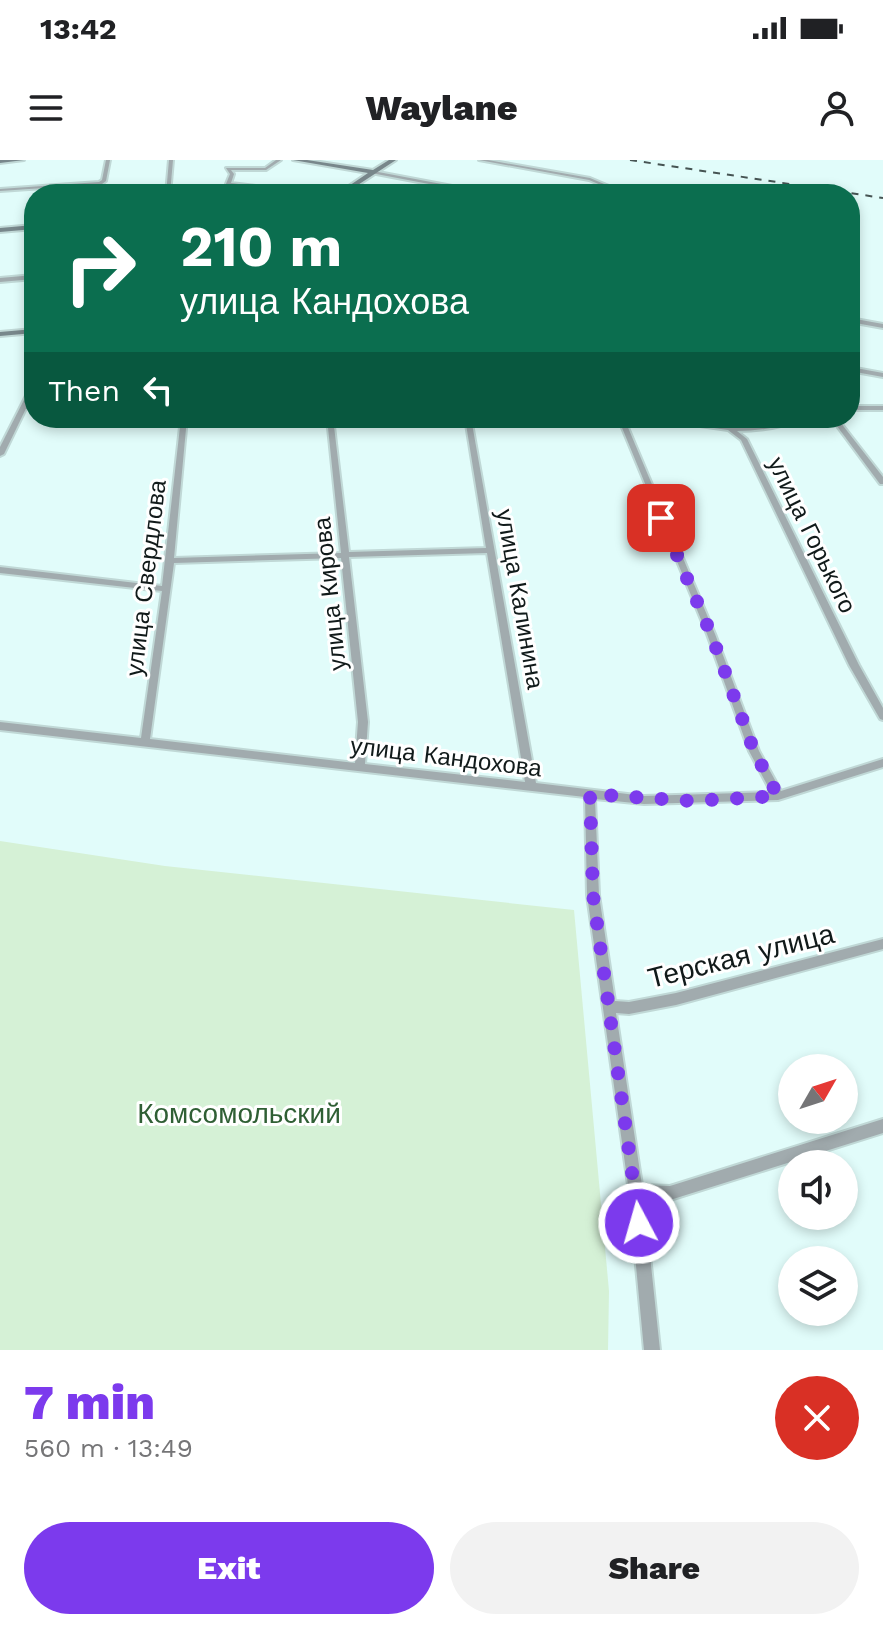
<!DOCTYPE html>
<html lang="en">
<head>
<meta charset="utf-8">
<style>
  :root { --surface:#fff; --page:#f2f2f2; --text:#202124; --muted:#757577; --accent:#7c3aed }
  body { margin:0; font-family:"Work Sans",sans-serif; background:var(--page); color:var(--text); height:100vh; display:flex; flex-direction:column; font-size:30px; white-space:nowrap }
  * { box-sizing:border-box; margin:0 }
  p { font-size:26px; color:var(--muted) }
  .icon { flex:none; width:44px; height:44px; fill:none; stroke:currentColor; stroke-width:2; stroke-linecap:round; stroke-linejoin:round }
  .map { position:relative; height:1190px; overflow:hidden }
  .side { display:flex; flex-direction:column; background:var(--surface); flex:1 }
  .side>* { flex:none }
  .hud { position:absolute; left:24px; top:24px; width:836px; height:244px; border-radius:32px; box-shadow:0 4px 12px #0003; background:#0b6e4f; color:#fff; overflow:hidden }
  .needle { width:52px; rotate:51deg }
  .fabs { position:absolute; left:778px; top:894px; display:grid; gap:16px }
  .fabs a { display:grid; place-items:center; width:80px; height:80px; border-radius:50%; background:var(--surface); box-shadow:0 4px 12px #0003; font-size:40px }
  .pin { position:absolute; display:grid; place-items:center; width:68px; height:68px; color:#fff; margin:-34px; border-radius:16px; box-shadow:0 4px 12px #0006 }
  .me { position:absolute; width:88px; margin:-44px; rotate:354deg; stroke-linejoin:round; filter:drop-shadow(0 0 6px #0008) }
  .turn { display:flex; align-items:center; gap:28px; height:168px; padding:0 24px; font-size:36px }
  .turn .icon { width:104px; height:104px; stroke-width:2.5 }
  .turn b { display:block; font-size:56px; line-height:68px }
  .then { display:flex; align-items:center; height:76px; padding:0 24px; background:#0003; gap:16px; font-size:30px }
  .round { display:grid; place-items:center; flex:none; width:84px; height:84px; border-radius:42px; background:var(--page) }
  .headline { display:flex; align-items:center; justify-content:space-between; height:136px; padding:0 24px }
  h1 { font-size:48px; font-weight:800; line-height:60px; color:var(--accent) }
  .cta { display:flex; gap:16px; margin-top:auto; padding:16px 24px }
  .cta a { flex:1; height:92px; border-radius:48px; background:var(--accent); color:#fff; font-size:32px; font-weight:800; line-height:92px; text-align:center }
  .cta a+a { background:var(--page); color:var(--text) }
  .status { display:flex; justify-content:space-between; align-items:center; height:56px; padding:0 40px; background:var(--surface); direction:ltr }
  .status svg { height:22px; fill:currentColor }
  header { display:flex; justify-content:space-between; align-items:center; height:104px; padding:0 24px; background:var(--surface); font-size:36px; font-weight:800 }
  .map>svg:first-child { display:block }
  .green { fill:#d5f1d6 }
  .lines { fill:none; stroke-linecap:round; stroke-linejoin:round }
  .street-casing { stroke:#c0d8d6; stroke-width:4 }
  .secondary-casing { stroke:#c0d8d6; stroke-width:4 }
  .street { fill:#a1abae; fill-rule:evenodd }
  .secondary { fill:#78878b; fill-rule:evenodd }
  .rail { stroke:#465453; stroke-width:2; stroke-dasharray:7 7; stroke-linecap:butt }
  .route { stroke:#7c3aed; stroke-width:14; stroke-dasharray:0 25.2 }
  .labels { text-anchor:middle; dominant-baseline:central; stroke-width:6; stroke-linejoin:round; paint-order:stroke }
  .street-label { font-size:24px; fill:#111a1a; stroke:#fff }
  .near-street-label { font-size:28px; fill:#111a1a; stroke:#fff }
  .near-park-label { font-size:28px; fill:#2f5f34; stroke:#fff }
</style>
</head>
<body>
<div class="status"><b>13:42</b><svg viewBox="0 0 49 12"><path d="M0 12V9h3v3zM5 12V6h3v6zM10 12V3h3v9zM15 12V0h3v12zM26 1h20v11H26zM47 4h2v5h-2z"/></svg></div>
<header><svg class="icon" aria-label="menu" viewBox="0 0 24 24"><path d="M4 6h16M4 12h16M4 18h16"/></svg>Waylane<svg class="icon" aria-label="person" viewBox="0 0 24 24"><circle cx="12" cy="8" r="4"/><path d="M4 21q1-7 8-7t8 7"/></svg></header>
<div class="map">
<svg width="883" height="1190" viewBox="0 0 883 1190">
  <rect width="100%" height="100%" fill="#e1fcfa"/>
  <path class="green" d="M 0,681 L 165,706 L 574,750 L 609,1131 L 608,1190 L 0,1190 Z"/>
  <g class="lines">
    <defs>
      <g id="street">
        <path d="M 106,0 L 110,0 L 106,21 L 102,24 L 0,31 L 0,29 L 99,22 L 102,20 Z"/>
        <path d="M 169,0 L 173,0 L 170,34 L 166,34 Z"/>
        <path d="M 276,0 L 281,0 L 266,10 L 231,10 L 234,14 L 231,23 L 287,30 L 289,32 L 226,24 L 230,14 L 226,8 L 265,8 Z"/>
        <path d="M 479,0 L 488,0 L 590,18 L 628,34 L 622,34 L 589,20 Z"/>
        <path d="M 373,11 L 468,29 L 471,34 L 467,34 L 466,31 L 371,13 Z"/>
        <path d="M 34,115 L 34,119 L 0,122 L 0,118 Z"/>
        <path d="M 850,158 L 883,164 L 883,168 L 850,162 Z"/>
        <path d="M 850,207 L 883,213 L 883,217 L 850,211 Z"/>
        <path d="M 34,226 L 34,232 L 4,294 L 0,296 L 0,287 L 30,228 Z"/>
        <rect x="850" y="246" width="33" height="4"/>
        <path d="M 181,258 L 187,258 L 174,398 L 341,393 L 327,258 L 333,258 L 349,392 L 486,388 L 465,258 L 471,258 L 536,623 L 644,636 L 771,632 L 749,591 L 707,474 L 618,258 L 624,258 L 715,474 L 759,591 L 781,631 L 883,599 L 883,607 L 778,640 L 644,644 L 595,639 L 599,735 L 615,841 L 629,842 L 676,833 L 883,779 L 883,789 L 676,845 L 629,854 L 616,853 L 642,1025 L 670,1026 L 883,959 L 883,973 L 670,1040 L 644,1039 L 660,1190 L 644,1190 L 629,1032 L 587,735 L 585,637 L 0,570 L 0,562 L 141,578 L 162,431 L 0,413 L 0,407 L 162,426 ZM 487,393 L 525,622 L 365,604 L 368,562 L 349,397 ZM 341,398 L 358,562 L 355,603 L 150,579 L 174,403 Z"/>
        <path d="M 655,258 L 670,258 L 725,266 L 722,258 L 728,258 L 732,266 C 743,266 754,266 766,264 C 779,262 792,258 805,258 C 785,267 759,271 737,271 L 747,279 L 859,505 L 883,548 L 883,560 L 880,559 L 849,505 L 741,280 L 728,270 L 658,260 Z"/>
        <path d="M 831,258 L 837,258 L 883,317 L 883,324 L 880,324 Z"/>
      </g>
      <g id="secondary">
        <path d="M 0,0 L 24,0 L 0,3 Z"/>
        <path d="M 293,0 L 307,0 L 373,10 L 389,0 L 396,0 L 344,34 L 337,34 L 368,13 Z"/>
        <path d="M 34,65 L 34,69 L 0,72 L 0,68 Z"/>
        <path d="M 34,169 L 34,173 L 0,176 L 0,172 Z"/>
      </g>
    </defs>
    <use href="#street" class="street-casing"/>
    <use href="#secondary" class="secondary-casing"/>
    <use href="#street" class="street"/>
    <use href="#secondary" class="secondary"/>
    <path class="rail" d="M 630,0 L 883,38"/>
  </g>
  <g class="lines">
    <path class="route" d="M 639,1063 L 593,735 L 590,634 L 692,641 L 778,636 L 754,591 L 711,474 L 661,358"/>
  </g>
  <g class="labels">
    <g class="street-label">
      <text transform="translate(812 375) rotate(64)">улица Горького</text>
      <text transform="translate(146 418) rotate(-83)">улица Свердлова</text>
      <text transform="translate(330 434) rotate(-96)">улица Кирова</text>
      <text transform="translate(520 439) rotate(80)">улица Калинина</text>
      <text transform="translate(446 597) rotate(7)">улица Кандохова</text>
    </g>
    <g class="near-street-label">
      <text transform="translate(741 796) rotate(-14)">Терская улица</text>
    </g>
    <g class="near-park-label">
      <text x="239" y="953">Комсомольский</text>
    </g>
  </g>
</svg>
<div class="fabs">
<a><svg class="needle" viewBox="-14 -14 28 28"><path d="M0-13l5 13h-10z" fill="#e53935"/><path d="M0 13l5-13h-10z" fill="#757577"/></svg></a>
<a><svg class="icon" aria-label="sound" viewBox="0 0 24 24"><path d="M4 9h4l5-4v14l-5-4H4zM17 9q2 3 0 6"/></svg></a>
<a><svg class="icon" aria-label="layers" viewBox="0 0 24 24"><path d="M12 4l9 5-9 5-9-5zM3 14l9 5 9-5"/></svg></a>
</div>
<div class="pin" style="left:661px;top:358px;background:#d93025"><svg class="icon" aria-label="arrive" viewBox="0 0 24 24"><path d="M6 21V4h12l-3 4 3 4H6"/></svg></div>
<svg class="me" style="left:639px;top:1063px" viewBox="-20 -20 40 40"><circle r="17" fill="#7c3aed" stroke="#fff" stroke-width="3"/><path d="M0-11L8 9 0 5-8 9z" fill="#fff"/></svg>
<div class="hud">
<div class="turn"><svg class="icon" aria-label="right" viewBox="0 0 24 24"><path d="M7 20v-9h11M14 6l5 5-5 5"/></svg><div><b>210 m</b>улица Кандохова</div></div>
<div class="then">Then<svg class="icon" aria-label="left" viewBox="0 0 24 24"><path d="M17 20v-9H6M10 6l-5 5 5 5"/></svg></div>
</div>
</div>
<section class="side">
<div class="headline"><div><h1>7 min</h1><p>560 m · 13:49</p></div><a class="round" style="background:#d93025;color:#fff"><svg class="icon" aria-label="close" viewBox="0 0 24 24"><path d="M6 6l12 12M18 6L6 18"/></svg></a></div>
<div class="cta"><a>Exit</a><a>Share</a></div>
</section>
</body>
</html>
